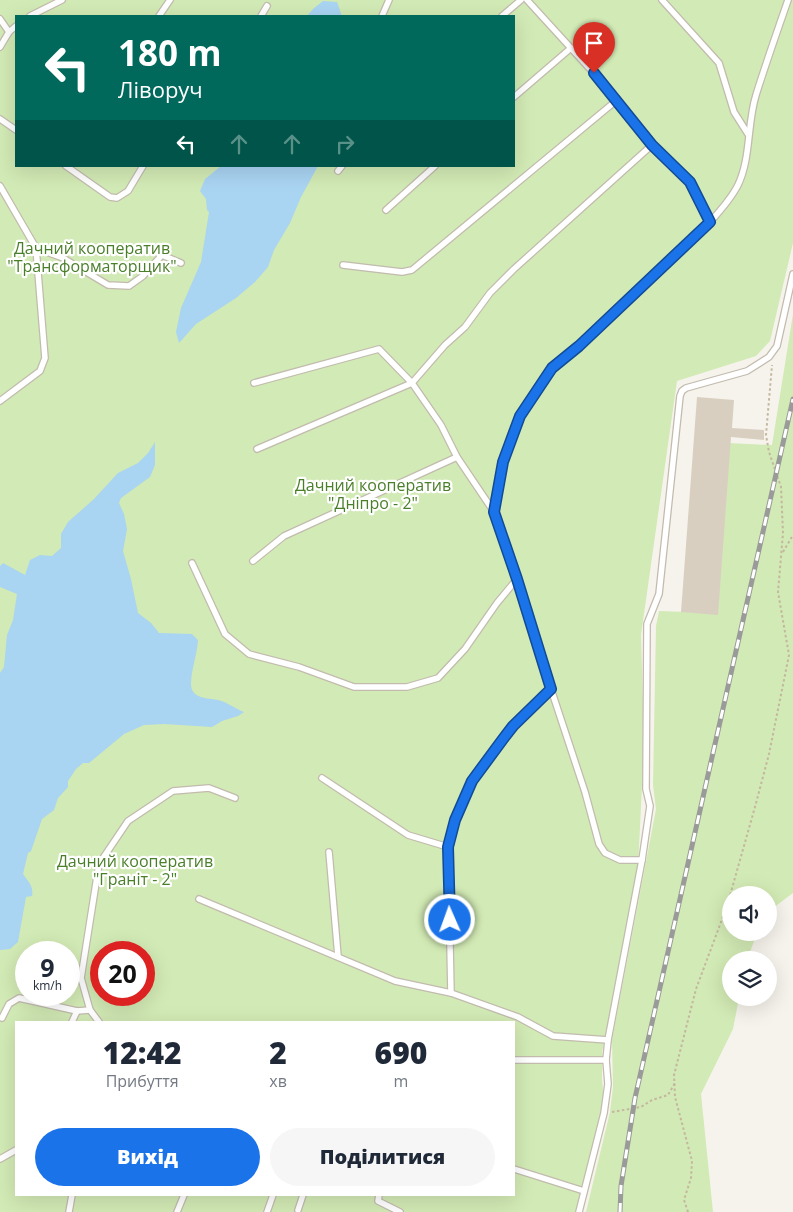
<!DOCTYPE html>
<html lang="uk">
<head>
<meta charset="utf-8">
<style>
  :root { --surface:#fff; --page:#f6f6f7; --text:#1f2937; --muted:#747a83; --accent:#1a73e8 }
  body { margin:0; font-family:"Open Sans",sans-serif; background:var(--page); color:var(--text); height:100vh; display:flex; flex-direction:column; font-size:19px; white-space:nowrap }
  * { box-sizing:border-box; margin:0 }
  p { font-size:16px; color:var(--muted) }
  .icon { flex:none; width:28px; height:28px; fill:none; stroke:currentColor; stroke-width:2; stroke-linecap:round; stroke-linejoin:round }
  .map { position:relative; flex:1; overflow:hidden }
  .details { position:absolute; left:15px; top:1021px; width:500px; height:175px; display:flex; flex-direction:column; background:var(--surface); border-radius:0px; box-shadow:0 5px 20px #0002 }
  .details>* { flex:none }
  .guide { position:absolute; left:15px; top:15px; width:500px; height:152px; border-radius:0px; box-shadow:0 5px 20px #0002; background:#00695c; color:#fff; overflow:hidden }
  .controls { position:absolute; left:722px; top:886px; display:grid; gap:10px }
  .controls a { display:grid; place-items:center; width:55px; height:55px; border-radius:50%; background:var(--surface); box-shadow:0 5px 20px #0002; font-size:25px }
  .speed { position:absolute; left:15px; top:941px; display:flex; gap:10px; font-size:25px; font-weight:700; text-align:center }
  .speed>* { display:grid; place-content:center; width:65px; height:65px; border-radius:50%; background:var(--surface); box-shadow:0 5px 20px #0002; line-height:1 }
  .speed small { font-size:12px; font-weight:400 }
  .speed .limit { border:8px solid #d22; background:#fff; color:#111 }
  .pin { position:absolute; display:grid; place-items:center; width:42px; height:42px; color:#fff; margin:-51px -21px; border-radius:50% 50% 50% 0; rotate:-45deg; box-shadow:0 0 5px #0007 }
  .pin .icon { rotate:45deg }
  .me { position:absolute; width:55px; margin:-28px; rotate:358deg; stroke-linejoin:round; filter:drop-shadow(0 0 4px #0008) }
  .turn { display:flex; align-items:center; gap:18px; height:105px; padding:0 20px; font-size:22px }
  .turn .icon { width:65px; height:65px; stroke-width:2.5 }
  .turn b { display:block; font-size:35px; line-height:42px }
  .lanes { display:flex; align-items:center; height:48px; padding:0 20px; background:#0003; justify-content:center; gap:25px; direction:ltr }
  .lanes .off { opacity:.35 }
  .eta { display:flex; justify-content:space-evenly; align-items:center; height:85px; text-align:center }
  .eta b { font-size:30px; font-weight:800; line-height:35px }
  .cta { display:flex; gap:10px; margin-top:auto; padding:10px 20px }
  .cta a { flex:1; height:58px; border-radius:30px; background:var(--accent); color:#fff; font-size:20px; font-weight:800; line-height:58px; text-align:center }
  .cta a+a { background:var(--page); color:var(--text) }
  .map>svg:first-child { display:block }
  .green { fill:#d2eab5; fill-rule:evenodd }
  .water { fill:#a9d4f2 }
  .building { fill:#d8cfc1 }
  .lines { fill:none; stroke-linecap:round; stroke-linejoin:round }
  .service-casing { stroke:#c2bbae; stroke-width:8 }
  .path { stroke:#c4b79f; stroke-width:2; stroke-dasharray:2.5 2.5; stroke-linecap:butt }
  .service { stroke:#fff; stroke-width:5.5 }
  .rail-casing { stroke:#9a9a9a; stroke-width:5 }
  .rail { stroke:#fff; stroke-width:3; stroke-dasharray:9; stroke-linecap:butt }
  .route-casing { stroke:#114b97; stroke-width:12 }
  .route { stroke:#1a73e8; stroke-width:9 }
  .labels { text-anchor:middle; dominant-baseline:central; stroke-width:4.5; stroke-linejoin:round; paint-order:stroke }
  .park-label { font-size:16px; fill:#4a7f2a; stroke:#fff }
</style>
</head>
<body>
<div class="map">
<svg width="793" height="1212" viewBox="0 0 793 1212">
  <rect width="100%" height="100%" fill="#f6f3ec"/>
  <g class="green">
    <path d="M 0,0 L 793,0 L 793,243 L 770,341 L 756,356 L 677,381 L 641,635 L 644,744 L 637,889 L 605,1038 L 602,1052 L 602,1079 L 605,1110 L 581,1212 L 0,1212 ZM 16,16 L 514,16 L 514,166 L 16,166 ZM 26,952 L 69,952 L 69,995 L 26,995 ZM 101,952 L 144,952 L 144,995 L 101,995 ZM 16,1022 L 514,1022 L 514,1195 L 16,1195 Z"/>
    <path d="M 793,314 L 793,893 L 769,911 L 769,895 L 731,895 L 731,932 L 757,933 L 747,960 L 731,960 L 731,998 L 739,998 L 733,1029 L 701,1094 L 713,1212 L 586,1212 L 610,1112 L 613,1087 L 612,1040 L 656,809 L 653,785 L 656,626 L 659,611 L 714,613 L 727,443 L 772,445 Z"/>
  </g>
  <g class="water">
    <path d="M 323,1 L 337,2 L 342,16 L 307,16 L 313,9 Z"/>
    <path d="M 221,166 L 318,166 L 301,197 L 290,223 L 274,250 L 268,267 L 255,282 L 236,298 L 196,324 L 179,343 L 176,332 L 181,308 L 201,262 L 209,212 L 207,210 L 206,199 L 200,191 L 205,179 Z"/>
    <path d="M 155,442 L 155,465 L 150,477 L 121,498 L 119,503 L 124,514 L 127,529 L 123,551 L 131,579 L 138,613 L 151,623 L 159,633 L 192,634 L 198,640 C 197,655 191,671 191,684 C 191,699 208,698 218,700 C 227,702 236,709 244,712 L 238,716 L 222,721 L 212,727 L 164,724 L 144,725 L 124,734 L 89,763 L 83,763 L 76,769 L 68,781 L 68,787 L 58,798 L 54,810 L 42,819 L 31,851 L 28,853 L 23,874 C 28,881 34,887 32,896 L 26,897 L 18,942 L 10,949 L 0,950 L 0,673 L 4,667 L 7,635 L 13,620 L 17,594 L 0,587 L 0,566 L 3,563 L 25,575 L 30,560 L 40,555 L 52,556 L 61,548 L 61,534 L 68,522 L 94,499 L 118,473 L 138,463 L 148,453 Z"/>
  </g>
  <path class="building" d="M 697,397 L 734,400 L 732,428 L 764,430 L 764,440 L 731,437 L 718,615 L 681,612 Z"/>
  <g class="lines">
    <defs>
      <g id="service">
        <path d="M 527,0 L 601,81 L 652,145 L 690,183 L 710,222"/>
        <path d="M 662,0 L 719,63 L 734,112 L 748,134"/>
        <path d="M 30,16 L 62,0"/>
        <path d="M 159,16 L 170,0"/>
        <path d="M 261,16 L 267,6"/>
        <path d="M 382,16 L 389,0"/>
        <path d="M 502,16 L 521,0"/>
        <path d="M 0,19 L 9,32 L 0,47"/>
        <path d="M 9,32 L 16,26"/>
        <path d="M 514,97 L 571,48"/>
        <path d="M 0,119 L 16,130"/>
        <path d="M 66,166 L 110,197 L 117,198 L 128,191 L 143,166"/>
        <path d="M 338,171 L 342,166"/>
        <path d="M 0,186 L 36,248 L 45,358 L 40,371 L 0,401"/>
        <path d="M 386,210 L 435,166"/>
        <path d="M 36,248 L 63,258 L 108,285 L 129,286 L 143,276 L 162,255 L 181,263"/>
        <path d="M 343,265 L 402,272 L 412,270 L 617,100"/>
        <path d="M 254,383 L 379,349 L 412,383 L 441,425 L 457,457 L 494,512"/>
        <path d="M 257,449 L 412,383 L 445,345 L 465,327 L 490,293 L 514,269 L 652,145"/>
        <path d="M 253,561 L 284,536 L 457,457"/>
        <path d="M 192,563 L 225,634 L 249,654 L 299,667 L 354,687 L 407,687 L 438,678 L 465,649 L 497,603 L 517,579"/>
        <path d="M 551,689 L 513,725 L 473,781 L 455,820 L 448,847 L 451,993 L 518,1017 L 553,1036 L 608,1040"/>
        <path d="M 322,778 L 408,835 L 448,847"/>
        <path d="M 329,852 L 338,956"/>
        <path d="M 642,860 L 620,860 L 605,853 L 599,844 L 585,792 L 551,689 L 517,579 L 494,512 L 503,462 L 520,416 L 552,368 L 579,346 L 710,222 C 720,211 731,199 738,185 C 751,158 747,124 756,95 C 766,63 777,32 788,0"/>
        <path d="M 199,899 L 395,981 L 451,993"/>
        <path d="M 2,1018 L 9,1004 L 19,998 L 77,1011 L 90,1010"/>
        <path d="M 72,1022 L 77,1011"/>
        <path d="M 99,1022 L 90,1010 L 81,978 L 99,864 L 128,821 L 173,791 L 209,788 L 235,798"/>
        <path d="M 514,1060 L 606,1060"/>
        <path d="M 0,1159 L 16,1150"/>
        <path d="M 514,1169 L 584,1191"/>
        <path d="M 379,1195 L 378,1201 L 400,1212"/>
        <path d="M 298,1210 L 303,1195"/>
        <path d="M 69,1212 L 72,1195"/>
        <path d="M 177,1212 L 184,1195"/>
        <path d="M 267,1212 L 273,1195"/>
        <path d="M 579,1212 L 604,1113 L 608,1084 L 606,1060 L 608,1040 L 642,860 L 650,806 L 646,789 L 647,624 L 659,594 L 680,396 L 682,391 L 686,388 L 747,371 L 769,357 L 777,346 L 793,274"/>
      </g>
    </defs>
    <use href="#service" class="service-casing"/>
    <g class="path">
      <path d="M 783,552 L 793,535"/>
      <path d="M 612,1112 L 641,1107 L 652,1100 L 668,1095 L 675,1083"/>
      <path d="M 688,1212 L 684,1200 L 691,1178 L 692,1161 L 675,1097 L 674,1075 L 696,989 L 727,906 L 755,807 L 769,754 L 789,655 L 778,592 L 783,533 L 781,487 L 769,452 L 766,435 L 772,365"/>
    </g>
    <use href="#service" class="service"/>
    <defs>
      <path id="rail" d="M 620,1212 L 621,1186 L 635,1098 L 793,399"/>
    </defs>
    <use href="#rail" class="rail-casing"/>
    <use href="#rail" class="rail"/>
  </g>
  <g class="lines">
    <defs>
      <path id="route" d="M 450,920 L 448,847 L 455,820 L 472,781 L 503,739 L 513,726 L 551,689 L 517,579 L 494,512 L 503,462 L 520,416 L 552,368 L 579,346 L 710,222 L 690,182 L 652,145 L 594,73"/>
    </defs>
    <use href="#route" class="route-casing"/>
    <use href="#route" class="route"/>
  </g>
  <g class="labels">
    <g class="park-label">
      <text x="92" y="248">Дачний кооператив<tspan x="92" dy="18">"Трансформаторщик"</tspan></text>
      <text x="373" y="485">Дачний кооператив<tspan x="373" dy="18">"Дніпро - 2"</tspan></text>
      <text x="135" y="861">Дачний кооператив<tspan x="135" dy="18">"Граніт - 2"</tspan></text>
    </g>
  </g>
</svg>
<div class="controls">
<a><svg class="icon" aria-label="sound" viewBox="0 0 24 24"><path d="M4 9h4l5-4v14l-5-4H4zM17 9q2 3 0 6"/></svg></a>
<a><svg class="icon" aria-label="layers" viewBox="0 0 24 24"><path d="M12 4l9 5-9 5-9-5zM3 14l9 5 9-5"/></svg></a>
</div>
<div class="speed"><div>9<small>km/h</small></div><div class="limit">20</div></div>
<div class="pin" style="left:594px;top:73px;background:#d93025"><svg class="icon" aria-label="arrive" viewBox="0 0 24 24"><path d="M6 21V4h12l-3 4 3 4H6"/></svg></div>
<svg class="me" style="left:450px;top:920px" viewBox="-20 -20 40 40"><circle r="17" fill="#1a73e8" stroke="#fff" stroke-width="3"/><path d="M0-11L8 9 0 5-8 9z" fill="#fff"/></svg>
<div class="guide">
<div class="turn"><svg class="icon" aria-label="left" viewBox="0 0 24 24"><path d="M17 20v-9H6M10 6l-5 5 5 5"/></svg><div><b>180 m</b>Ліворуч</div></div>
<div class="lanes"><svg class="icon" aria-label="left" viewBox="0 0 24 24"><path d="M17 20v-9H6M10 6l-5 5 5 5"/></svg><svg class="icon off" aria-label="ahead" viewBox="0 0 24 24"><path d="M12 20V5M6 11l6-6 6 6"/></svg><svg class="icon off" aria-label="ahead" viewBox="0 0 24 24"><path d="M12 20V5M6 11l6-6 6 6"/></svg><svg class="icon off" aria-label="right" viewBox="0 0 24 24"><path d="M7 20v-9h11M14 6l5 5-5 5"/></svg></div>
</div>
<section class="details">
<div class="eta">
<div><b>12:42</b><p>Прибуття</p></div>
<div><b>2</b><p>хв</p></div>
<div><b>690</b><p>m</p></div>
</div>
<div class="cta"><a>Вихід</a><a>Поділитися</a></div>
</section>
</div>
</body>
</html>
